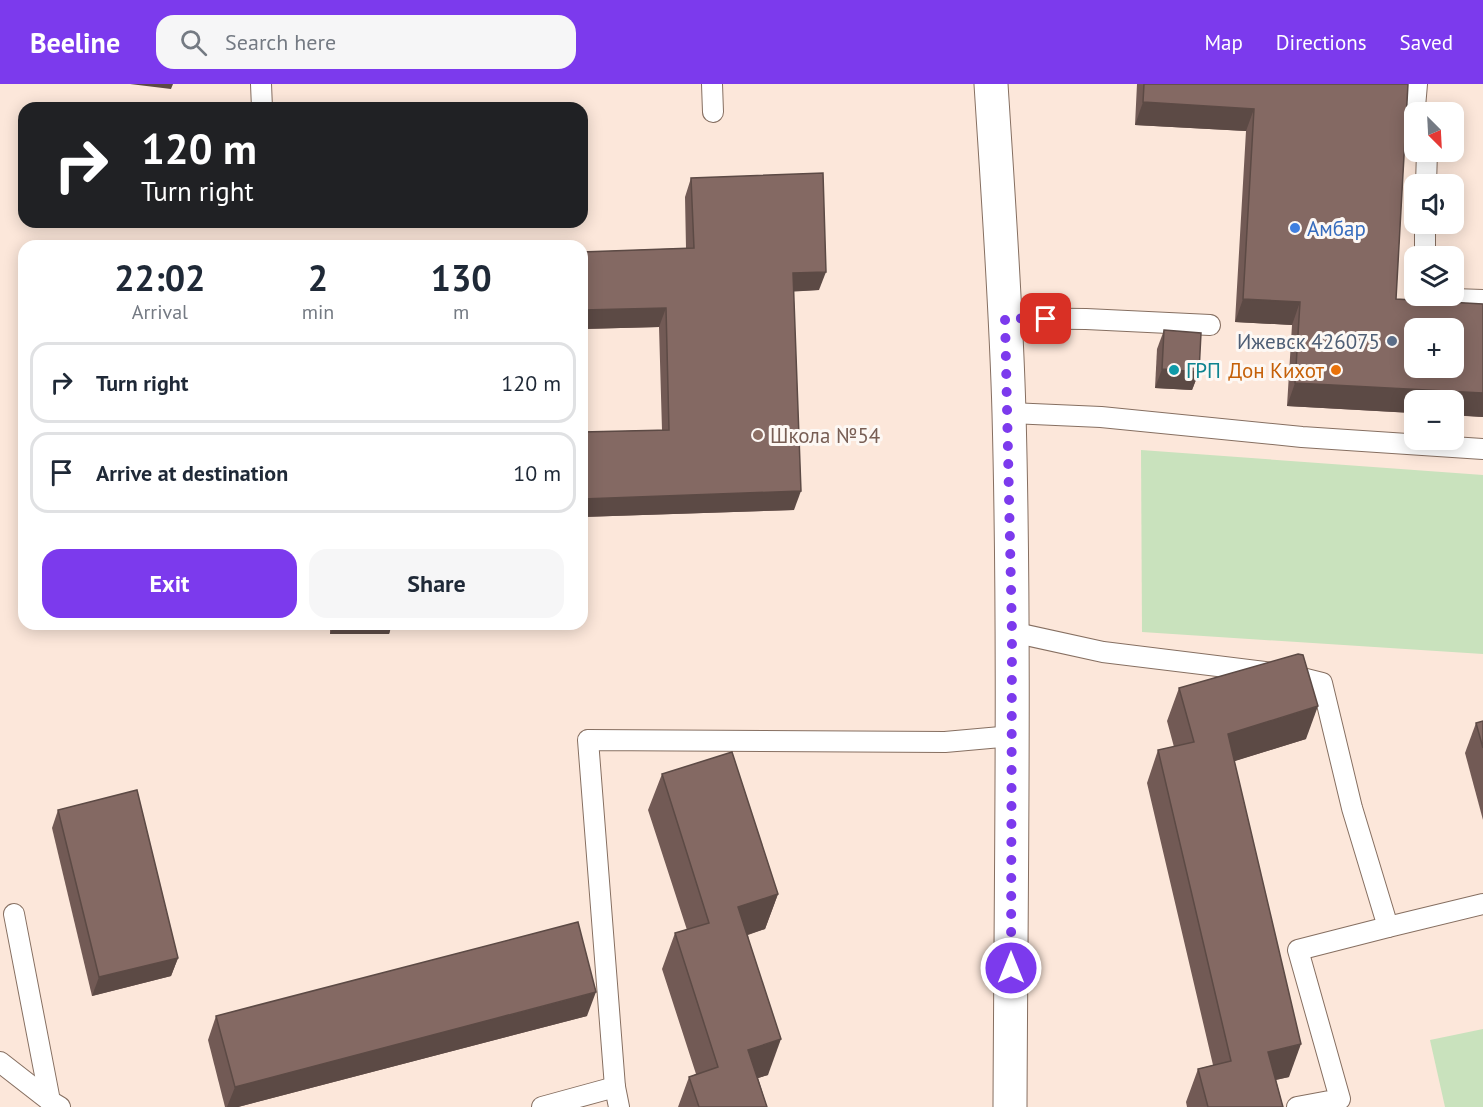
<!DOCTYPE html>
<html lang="en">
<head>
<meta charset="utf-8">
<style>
  :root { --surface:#fff; --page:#f6f6f7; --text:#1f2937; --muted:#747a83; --line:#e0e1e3; --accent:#7c3aed }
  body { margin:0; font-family:"PT Sans",sans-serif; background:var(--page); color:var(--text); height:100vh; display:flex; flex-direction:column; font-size:22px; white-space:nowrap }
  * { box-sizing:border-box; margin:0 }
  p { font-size:20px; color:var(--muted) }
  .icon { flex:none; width:33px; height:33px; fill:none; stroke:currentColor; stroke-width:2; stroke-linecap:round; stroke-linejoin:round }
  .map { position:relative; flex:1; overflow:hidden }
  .drawer { position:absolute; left:18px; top:156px; width:570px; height:390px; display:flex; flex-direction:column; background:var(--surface); border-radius:18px; box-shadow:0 3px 15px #0003 }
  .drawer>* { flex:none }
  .banner { position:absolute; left:18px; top:18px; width:570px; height:126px; border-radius:18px; box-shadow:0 3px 15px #0003; background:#202124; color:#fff; overflow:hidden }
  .needle { width:39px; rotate:156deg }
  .fabs { position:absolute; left:1404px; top:18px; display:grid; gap:12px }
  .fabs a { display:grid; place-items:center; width:60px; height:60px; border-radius:12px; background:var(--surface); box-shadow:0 3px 15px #0003; font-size:30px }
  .pin { position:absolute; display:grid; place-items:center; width:51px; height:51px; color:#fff; margin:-26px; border-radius:12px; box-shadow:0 3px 9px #0006 }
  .me { position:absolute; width:66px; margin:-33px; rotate:0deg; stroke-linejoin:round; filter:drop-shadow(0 0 4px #0008) }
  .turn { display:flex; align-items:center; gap:21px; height:126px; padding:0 24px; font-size:27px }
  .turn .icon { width:78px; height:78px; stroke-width:2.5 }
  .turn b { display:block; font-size:42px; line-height:51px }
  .eta { display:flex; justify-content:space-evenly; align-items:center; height:102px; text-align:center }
  .eta b { font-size:36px; font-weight:800; line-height:42px }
  .cta { display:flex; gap:12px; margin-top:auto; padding:12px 24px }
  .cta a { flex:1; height:69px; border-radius:18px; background:var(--accent); color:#fff; font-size:24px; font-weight:800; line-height:69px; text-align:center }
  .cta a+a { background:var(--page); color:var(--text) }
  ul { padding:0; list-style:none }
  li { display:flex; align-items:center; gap:18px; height:81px; margin:0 12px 9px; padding:0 12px; border:3px solid var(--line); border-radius:18px }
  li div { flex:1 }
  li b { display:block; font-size:22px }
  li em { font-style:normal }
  header { display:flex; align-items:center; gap:36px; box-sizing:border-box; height:84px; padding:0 30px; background:var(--accent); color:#fff }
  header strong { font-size:28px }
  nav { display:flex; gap:33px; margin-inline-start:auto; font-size:21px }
  .search { width:420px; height:54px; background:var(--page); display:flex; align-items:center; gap:15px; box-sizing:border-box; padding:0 21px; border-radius:18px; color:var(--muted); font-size:22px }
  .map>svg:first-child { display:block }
  .green { fill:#c9e2bd }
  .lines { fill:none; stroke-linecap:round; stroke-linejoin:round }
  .service-casing { stroke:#866f61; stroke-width:22 }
  .minor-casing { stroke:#866f61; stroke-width:35 }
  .service { stroke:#fff; stroke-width:20 }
  .minor { stroke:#fff; stroke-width:33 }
  .wall { fill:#725a55 }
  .shaded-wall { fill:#5c4a45 }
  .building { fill:#846963; stroke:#5c4a45; stroke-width:1.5; fill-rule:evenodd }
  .route { stroke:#7c3aed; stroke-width:10; stroke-dasharray:0 18 }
  .shop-dot { fill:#3f7fe0; stroke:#fdf8f4; stroke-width:2 }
  .service-dot { fill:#5c6f8a; stroke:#fdf8f4; stroke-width:2 }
  .culture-dot { fill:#0f9aa8; stroke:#fdf8f4; stroke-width:2 }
  .food-dot { fill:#e8710a; stroke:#fdf8f4; stroke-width:2 }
  .education-dot { fill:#8d6e63; stroke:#fdf8f4; stroke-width:2 }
  .labels { text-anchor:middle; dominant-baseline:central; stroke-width:6; stroke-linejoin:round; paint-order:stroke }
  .shop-label { font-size:21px; fill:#366cbe; stroke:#fdf8f4; text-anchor:start }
  .service-label { font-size:21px; fill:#4e5e75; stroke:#fdf8f4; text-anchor:end }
  .culture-label { font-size:21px; fill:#0d838f; stroke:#fdf8f4; text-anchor:start }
  .food-label { font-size:21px; fill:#c56008; stroke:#fdf8f4; text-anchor:end }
  .education-label { font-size:21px; fill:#785e54; stroke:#fdf8f4; text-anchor:start }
</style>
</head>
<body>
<header>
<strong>Beeline</strong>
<div class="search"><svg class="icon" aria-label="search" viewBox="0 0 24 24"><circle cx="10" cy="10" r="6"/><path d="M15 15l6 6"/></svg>Search here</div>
<nav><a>Map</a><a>Directions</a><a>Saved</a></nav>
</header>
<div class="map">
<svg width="1483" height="1023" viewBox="0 0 1483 1023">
  <rect width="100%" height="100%" fill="#fce7da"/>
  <g class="green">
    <path d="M 1141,366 L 1483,391 L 1483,570 L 1142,548 Z"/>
    <path d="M 1483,945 L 1483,1023 L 1445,1023 L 1430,956 Z"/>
  </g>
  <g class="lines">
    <defs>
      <g id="service">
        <path d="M 261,0 L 262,24"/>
        <path d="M 712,0 L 713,28"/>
        <path d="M 1417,0 L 1415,23 L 1417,28"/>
        <path d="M 1426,100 L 1427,68"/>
        <path d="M 1425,172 L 1425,140"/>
        <path d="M 1424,212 L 1424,214 L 1483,216"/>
        <path d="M 1005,234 L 1086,235 L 1210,241"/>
        <path d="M 1009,329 L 1101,333 L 1302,353 L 1483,365"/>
        <path d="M 1012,548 L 1103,568 L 1290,591 L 1322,599 L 1352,724 L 1388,843 L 1298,866 L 1340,1015 L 1297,1023"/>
        <path d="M 14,830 L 50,1017 L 60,1023"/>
        <path d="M 1388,843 L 1483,820"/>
        <path d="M 0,978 L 50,1017"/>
        <path d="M 542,1023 L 615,1003"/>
        <path d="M 619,1023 L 615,1003 L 588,656 L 945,658 L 1012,652"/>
      </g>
      <path id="minor" d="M 991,0 C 998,110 1006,219 1009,329 C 1015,560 1011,792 1010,1023"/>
    </defs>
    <use href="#service" class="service-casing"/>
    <use href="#minor" class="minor-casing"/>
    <use href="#service" class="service"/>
    <use href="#minor" class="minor"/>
  </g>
  <g class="wall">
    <path d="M 1137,0 L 1408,0 L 1396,215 L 1483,220 L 1483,333 L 1287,322 L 1292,241 L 1235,238 L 1246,47 L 1135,41 Z"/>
    <path d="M 691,94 L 819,206 L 794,207 L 794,426 L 582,433 L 582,348 L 662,346 L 659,243 L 582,245 L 582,168 L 686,164 L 685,113 Z"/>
    <path d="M 1164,246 L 1199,288 L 1192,306 L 1155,304 L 1157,265 Z"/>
    <path d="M 330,540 L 392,540 L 389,550 L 330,550 Z"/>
    <path d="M 1179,604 L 1306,655 L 1234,677 L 1289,993 L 1276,996 L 1283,1023 L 1187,1023 L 1186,1018 L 1198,985 L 1213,981 L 1147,699 L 1158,666 L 1174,663 L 1167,637 Z"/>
    <path d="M 1483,637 L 1483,736 L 1465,669 L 1476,639 Z"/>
    <path d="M 662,690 L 778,810 L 765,845 L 748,851 L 768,991 L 758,994 L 767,1023 L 678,1023 L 689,993 L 696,990 L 662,885 L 675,849 L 687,846 L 648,726 Z"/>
    <path d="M 58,726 L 178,874 L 171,892 L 92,912 L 52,744 Z"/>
    <path d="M 216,932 L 587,932 L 238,1023 L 225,1023 L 208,956 Z"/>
  </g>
  <g class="shaded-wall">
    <path d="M 130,0 L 173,0 L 171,5 Z"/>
    <path d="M 1143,18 L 1254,25 L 1246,47 L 1135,41 Z"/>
    <path d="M 826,188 L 819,206 L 787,208 L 793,189 Z"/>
    <path d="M 1243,215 L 1300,218 L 1292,241 L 1235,238 Z"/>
    <path d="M 666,224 L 659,243 L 582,245 L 582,226 Z"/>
    <path d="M 1162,285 L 1199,288 L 1192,306 L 1155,304 Z"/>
    <path d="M 1295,299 L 1483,309 L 1483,333 L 1454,331 L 1454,316 L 1414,316 L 1414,329 L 1287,322 Z"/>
    <path d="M 801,407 L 794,426 L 582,433 L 582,415 Z"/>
    <path d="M 334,540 L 392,540 L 389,550 L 330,550 Z"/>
    <path d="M 1318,622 L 1306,655 L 1216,683 L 1228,650 Z"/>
    <path d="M 778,810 L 765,845 L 725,858 L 738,823 Z"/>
    <path d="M 178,874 L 171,892 L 92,912 L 99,893 Z"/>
    <path d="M 596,908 L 587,932 L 238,1023 L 227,1023 L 235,1003 Z"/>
    <path d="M 781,955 L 768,991 L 735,1001 L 748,966 Z"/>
    <path d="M 1301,960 L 1289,993 L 1256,1000 L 1268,968 Z"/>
  </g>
  <g class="building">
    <path d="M 1144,0 L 1408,0 L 1396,215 L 1483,220 L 1483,309 L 1295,299 L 1300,218 L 1243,215 L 1254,25 L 1143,18 ZM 1414,244 L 1454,244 L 1454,284 L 1414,284 Z"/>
    <path d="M 823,89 L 826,188 L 793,189 L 801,407 L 582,415 L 582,348 L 669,346 L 666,224 L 582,226 L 582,168 L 694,164 L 691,94 Z"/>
    <path d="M 1164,246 L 1201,249 L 1199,288 L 1162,285 Z"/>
    <path d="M 1298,570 L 1303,571 L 1318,622 L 1228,650 L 1301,960 L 1268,968 L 1283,1023 L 1208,1023 L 1198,985 L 1231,977 L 1158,666 L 1194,658 L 1179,604 Z"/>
    <path d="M 1483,637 L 1483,664 L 1476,639 Z"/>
    <path d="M 732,668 L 778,810 L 738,823 L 781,955 L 748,966 L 767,1023 L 699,1023 L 689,993 L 718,983 L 675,849 L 709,839 L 662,690 Z"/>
    <path d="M 137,706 L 178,874 L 99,893 L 58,726 Z"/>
    <path d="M 578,838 L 596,908 L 235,1003 L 216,932 Z"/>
  </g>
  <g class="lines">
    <path class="route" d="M 1011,884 L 1012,548 L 1005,234 L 1046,235"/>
  </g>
  <circle class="shop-dot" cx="1295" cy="144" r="6"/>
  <circle class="service-dot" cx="1392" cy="257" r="6"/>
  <circle class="culture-dot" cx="1174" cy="286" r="6"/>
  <circle class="food-dot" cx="1336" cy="286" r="6"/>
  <circle class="education-dot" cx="758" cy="351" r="6"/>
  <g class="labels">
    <g class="shop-label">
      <text x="1307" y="144">Амбар</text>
    </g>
    <g class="service-label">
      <text x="1380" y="257">Ижевск 426075</text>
    </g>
    <g class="culture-label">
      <text x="1186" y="286">ГРП</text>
    </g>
    <g class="food-label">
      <text x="1324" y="286">Дон Кихот</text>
    </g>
    <g class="education-label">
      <text x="770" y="351">Школа №54</text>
    </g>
  </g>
</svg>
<div class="fabs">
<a><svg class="needle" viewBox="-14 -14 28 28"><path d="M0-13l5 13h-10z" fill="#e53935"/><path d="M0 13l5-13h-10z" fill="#747a83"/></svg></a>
<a><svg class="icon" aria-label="sound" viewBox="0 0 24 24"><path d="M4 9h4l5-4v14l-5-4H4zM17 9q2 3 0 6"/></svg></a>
<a><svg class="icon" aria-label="layers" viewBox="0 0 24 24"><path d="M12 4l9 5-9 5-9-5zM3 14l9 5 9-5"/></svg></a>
<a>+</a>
<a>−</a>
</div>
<div class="pin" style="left:1046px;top:235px;background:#d93025"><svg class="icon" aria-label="arrive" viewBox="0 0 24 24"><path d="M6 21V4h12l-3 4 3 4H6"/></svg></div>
<svg class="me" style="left:1011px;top:884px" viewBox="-20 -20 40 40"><circle r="17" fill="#7c3aed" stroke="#fff" stroke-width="3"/><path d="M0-11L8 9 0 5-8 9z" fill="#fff"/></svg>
<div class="banner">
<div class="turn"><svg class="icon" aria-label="right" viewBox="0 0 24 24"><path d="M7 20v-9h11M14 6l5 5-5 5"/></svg><div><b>120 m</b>Turn right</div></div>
</div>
<section class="drawer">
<div class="eta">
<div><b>22:02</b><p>Arrival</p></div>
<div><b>2</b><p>min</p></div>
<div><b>130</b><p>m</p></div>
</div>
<ul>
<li><svg class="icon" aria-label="right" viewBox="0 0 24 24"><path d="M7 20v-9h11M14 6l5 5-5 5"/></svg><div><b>Turn right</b></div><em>120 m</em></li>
<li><svg class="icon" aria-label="arrive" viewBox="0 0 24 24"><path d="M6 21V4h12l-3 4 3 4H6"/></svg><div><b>Arrive at destination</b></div><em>10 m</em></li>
</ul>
<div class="cta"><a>Exit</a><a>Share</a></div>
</section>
</div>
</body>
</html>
